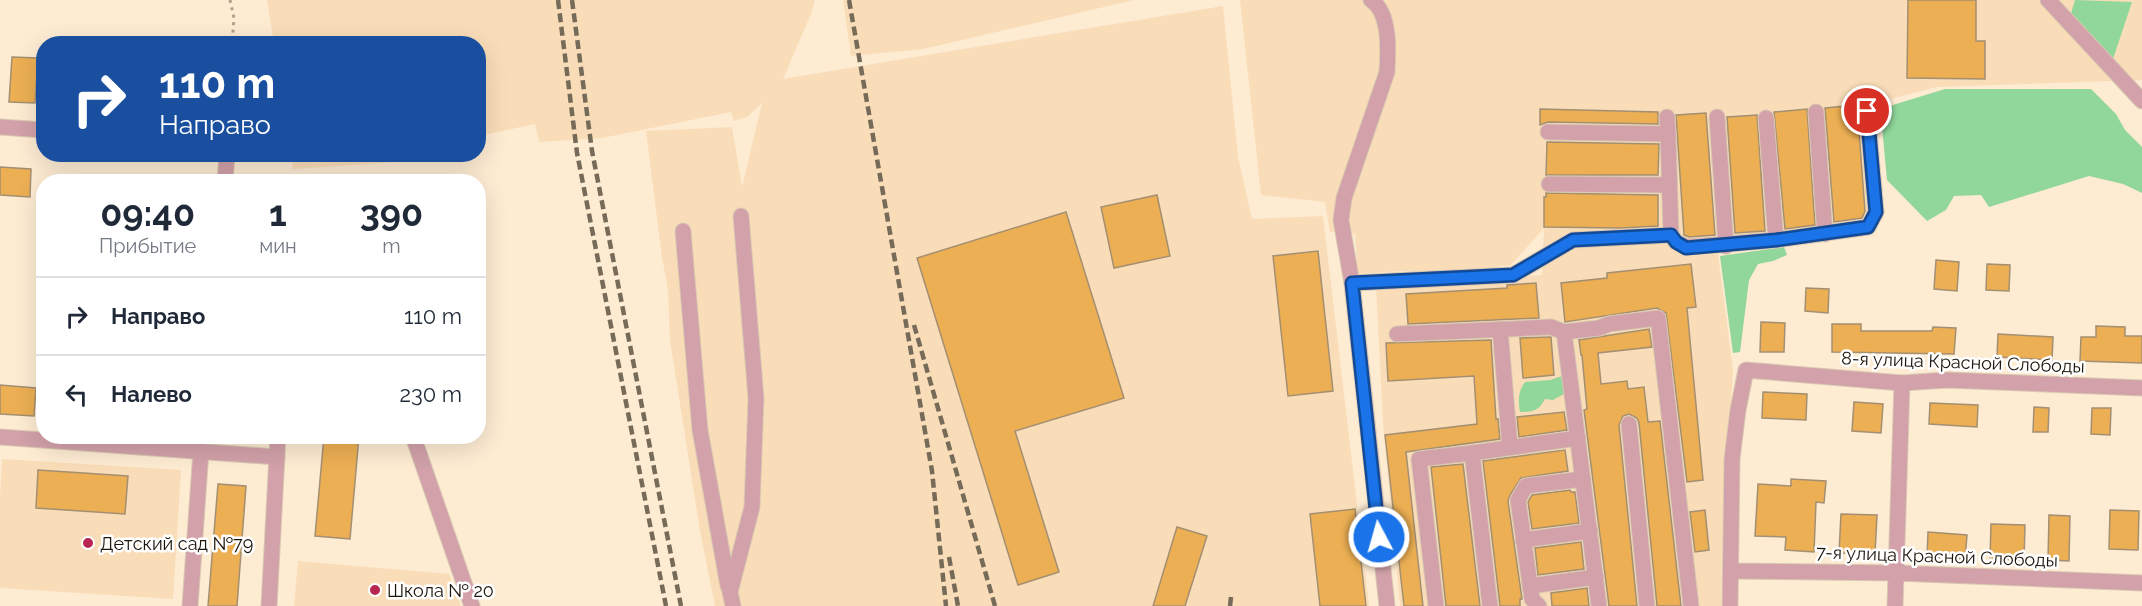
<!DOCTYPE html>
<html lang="ru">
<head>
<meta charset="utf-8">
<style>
  :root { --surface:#fff; --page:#f2f2f3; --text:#1f2937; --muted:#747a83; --line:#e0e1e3 }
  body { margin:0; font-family:Raleway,sans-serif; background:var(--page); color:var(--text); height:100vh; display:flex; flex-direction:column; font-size:22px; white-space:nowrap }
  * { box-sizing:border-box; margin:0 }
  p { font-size:20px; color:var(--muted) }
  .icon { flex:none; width:33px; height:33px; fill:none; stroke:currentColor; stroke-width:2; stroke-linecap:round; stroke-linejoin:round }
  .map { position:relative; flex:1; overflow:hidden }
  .sheet { position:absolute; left:36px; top:174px; width:450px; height:270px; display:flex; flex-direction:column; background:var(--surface); border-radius:24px; box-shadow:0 6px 24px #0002 }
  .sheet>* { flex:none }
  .banner { position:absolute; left:36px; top:36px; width:450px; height:126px; border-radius:24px; box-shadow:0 6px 24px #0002; background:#1a4fa0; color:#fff; overflow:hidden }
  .pin { position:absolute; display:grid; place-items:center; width:51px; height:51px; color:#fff; margin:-26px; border:3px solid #fff; border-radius:50%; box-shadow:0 2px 6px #0007 }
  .me { position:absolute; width:66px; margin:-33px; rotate:354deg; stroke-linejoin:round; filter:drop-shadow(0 0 4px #0008) }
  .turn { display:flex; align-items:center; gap:21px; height:126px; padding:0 24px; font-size:27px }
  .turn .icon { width:78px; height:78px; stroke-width:2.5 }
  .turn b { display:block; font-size:42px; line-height:51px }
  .eta { display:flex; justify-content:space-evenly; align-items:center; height:102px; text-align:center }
  .eta b { font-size:36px; font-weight:700; line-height:42px }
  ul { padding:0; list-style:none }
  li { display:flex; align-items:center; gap:18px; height:78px; padding:0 24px; border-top:2px solid var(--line) }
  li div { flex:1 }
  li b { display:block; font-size:22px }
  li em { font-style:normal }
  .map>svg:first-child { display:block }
  .built { fill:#f9ddb8 }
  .green { fill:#91d69a }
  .building { fill:#ecaf53; stroke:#a48f72; stroke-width:1.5 }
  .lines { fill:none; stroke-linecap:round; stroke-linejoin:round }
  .minor-casing { stroke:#d9c9b2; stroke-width:17 }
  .path { stroke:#b1a28e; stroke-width:3; stroke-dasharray:3 4.5; stroke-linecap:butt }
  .minor { stroke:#d2a1a9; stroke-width:15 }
  .rail { stroke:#766a59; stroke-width:4.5; stroke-dasharray:9 4.5; stroke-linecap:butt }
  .route-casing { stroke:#114b97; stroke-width:15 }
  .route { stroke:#1a73e8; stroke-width:10 }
  .poi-dot { fill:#b62650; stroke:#fff; stroke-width:2 }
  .labels { text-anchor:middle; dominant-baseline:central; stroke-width:5; stroke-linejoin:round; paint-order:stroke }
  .street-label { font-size:18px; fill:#1d150a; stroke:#fff }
  .poi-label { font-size:18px; fill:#1d150a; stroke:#fff; text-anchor:start }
</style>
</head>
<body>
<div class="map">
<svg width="2142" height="606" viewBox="0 0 2142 606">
  <rect width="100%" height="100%" fill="#fdebd2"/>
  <g class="built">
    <path d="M 267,0 L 815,0 L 811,14 L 783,79 L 1223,6 L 1238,157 L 1252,219 L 1323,216 L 1369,606 L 715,606 L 700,531 L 670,340 L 668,290 L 662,257 L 646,131 L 732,127 L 742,187 L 762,103 L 747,117 L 734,121 L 731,112 L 602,138 L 539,142 L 535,124 L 479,136 L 478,44 L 274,43 Z"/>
    <path d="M 843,0 L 1134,0 L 923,49 L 851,56 Z"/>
    <path d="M 1240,0 L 2142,0 L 2142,80 L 1937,87 L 1871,104 L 1884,216 L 1873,233 L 1718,254 L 1733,370 L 1722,554 L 1721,606 L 1400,606 L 1383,423 L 1376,287 L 1542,275 L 1544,228 L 1511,265 L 1447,273 L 1404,271 L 1358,274 L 1355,234 L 1330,232 L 1325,202 L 1261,195 Z"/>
    <path d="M 454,154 L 455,157 L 441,159 L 293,169 L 291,155 Z"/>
    <path d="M 2,459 L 181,470 L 173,599 L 0,588 L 0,497 Z"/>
    <path d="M 298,561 L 449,574 L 461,606 L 294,606 Z"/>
  </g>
  <g class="green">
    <path d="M 2075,0 L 2132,2 L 2112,62 L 2069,20 Z"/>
    <path d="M 1945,89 L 2091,89 L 2116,114 L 2125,130 L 2142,147 L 2142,193 L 2123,184 L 2089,176 L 1989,207 L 1981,195 L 1954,196 L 1946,210 L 1927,221 L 1887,180 L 1882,127 L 1883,108 Z"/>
    <path d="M 1784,247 L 1787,255 L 1773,261 L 1758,264 L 1749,280 L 1740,352 L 1733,353 L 1720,256 Z"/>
    <path d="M 1562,376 L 1565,386 L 1564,394 L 1553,400 L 1545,399 C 1539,411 1533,412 1520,412 C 1518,400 1518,392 1525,382 L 1550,380 Z"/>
  </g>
  <g class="building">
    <path d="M 1908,0 L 1976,0 L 1976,41 L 1985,41 L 1985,79 L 1907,78 Z"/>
    <path d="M 12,57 L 38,58 L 35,103 L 9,102 Z"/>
    <path d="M 1857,105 L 1865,211 L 1862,218 L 1834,222 L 1825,108 Z"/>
    <path d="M 1540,109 L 1658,112 L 1658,124 L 1548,122 L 1540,125 Z"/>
    <path d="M 1807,109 L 1815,225 L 1785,229 L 1774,112 Z"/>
    <path d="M 1706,113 L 1715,235 L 1689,237 L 1684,235 L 1676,115 Z"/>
    <path d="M 1757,115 L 1765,231 L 1735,233 L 1727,117 Z"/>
    <path d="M 1547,142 L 1659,144 L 1658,175 L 1546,175 Z"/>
    <path d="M 0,167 L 31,169 L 30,197 L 0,195 Z"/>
    <path d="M 1546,193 L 1658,195 L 1658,226 L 1620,228 L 1544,227 L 1544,197 L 1546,197 Z"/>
    <path d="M 1157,195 L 1170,256 L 1114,268 L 1101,207 Z"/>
    <path d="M 1066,212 L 1124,398 L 1015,431 L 1059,572 L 1018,585 L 917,258 Z"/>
    <path d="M 1318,251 L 1333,391 L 1288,396 L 1273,256 Z"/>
    <path d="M 1936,260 L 1959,262 L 1957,291 L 1934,289 Z"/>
    <path d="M 1691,264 L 1696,307 L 1687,308 L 1703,480 L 1687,482 L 1666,313 L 1657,308 L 1565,322 L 1561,283 L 1607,278 L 1607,273 Z"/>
    <path d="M 1987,264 L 2010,265 L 2009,291 L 1986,290 Z"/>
    <path d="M 1536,283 L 1539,318 L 1408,324 L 1406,294 L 1507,288 L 1507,285 Z"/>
    <path d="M 1806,288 L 1829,289 L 1828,313 L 1805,311 Z"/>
    <path d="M 1761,322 L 1785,323 L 1784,352 L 1760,352 Z"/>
    <path d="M 1832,324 L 1861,324 L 1861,331 L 1932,331 L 1933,327 L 1956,328 L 1954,354 L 1832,352 Z"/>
    <path d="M 2096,326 L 2125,327 L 2125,336 L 2142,336 L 2142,363 L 2080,361 L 2081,337 L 2096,337 Z"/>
    <path d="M 1649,329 L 1652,347 L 1598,353 L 1601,384 L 1627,381 L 1628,389 L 1644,387 L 1648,422 L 1660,421 L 1681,606 L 1657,606 L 1639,423 L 1637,418 L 1629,414 L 1623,416 L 1619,425 L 1637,606 L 1609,606 L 1584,410 L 1587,409 L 1582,355 L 1581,355 L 1579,340 Z"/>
    <path d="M 1998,334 L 2053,337 L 2052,360 L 1997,357 Z"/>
    <path d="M 1551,337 L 1554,375 L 1523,378 L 1520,338 Z"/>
    <path d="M 1491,340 L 1496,419 L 1498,419 L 1500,439 L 1406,452 L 1423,606 L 1404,606 L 1385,435 L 1477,424 L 1474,376 L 1388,381 L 1386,343 Z"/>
    <path d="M 0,385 L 36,388 L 34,416 L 0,414 Z"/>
    <path d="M 1763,392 L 1807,394 L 1806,420 L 1762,418 Z"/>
    <path d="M 1854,402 L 1883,404 L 1881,433 L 1852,431 Z"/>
    <path d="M 1930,403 L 1978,405 L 1977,427 L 1929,424 Z"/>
    <path d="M 2034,407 L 2049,408 L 2048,432 L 2033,432 Z"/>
    <path d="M 2092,408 L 2111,408 L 2110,435 L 2091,434 Z"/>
    <path d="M 1564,412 L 1567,430 L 1519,437 L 1517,417 Z"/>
    <path d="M 324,436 L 359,436 L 350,539 L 315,536 Z"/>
    <path d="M 1565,450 L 1568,471 L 1521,478 L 1510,495 L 1508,501 L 1522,599 L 1520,599 L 1520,606 L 1500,606 L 1483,461 Z"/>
    <path d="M 1463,464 L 1480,606 L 1446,606 L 1431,467 Z"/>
    <path d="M 38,470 L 128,476 L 125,514 L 36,508 Z"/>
    <path d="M 1791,479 L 1826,481 L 1824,503 L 1816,502 L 1814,552 L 1785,550 L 1786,537 L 1755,536 L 1758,484 L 1791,486 Z"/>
    <path d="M 218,484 L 246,486 L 237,606 L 208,606 Z"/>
    <path d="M 1570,490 L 1571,492 L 1575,492 L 1579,523 L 1532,529 L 1528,502 L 1532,495 Z"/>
    <path d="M 1355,509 L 1366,606 L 1320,606 L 1310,514 Z"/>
    <path d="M 1705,510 L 1709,550 L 1695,552 L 1690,512 Z"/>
    <path d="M 2110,510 L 2139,511 L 2138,550 L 2109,549 Z"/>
    <path d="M 1841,514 L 1877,515 L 1875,554 L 1839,553 Z"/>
    <path d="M 2049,515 L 2070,516 L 2069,561 L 2048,560 Z"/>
    <path d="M 1991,524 L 2025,525 L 2024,560 L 1990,559 Z"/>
    <path d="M 1177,527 L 1207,536 L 1185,606 L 1153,606 Z"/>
    <path d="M 1928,532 L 1967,535 L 1965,559 L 1927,557 Z"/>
    <path d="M 1581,542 L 1584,569 L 1538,575 L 1535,548 Z"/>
    <path d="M 1587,588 L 1589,606 L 1552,606 L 1551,593 Z"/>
  </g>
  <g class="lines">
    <defs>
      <g id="minor">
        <path d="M 1371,0 C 1391,13 1388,52 1387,72 L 1344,198 L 1341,220 L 1352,283 L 1387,606"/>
        <path d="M 2048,0 L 2142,101"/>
        <path d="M 1816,112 L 1825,234"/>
        <path d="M 1667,117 L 1668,134"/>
        <path d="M 1717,117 L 1726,246"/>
        <path d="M 1766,118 L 1776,240"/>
        <path d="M 0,127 L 44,130"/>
        <path d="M 1548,132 L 1668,134 L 1671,235"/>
        <path d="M 225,182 L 227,154"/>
        <path d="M 1549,184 L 1669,185"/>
        <path d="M 683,231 L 700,430 L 728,586"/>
        <path d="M 1352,283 L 1513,275 L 1573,240 L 1671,235 L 1676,242 L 1687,247 L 1776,240 L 1868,227 L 1876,212 L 1867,111"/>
        <path d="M 1500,329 L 1510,447"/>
        <path d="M 1397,334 L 1551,327 L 1564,332"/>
        <path d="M 1629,424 L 1647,606"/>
        <path d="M 413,436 L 472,606"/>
        <path d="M 0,437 L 277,457"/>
        <path d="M 1472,453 L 1578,438"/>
        <path d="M 1523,540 L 1590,531"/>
        <path d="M 1732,571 L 1896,573 L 2142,583"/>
        <path d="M 1530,586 L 1596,577"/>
        <path d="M 190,606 L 201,451"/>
        <path d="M 269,606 L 278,436"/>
        <path d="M 733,606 L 730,592 L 752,507 L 756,398 L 741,216"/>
        <path d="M 1436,606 L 1419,459 L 1472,453 L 1490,606"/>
        <path d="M 1539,606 L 1532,599 L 1518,500 L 1526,486 L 1583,479"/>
        <path d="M 1599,606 L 1564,332 L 1599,328 L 1609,324 L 1658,318 L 1691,606"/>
        <path d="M 1730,606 L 1732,459 L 1738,410 L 1746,370 L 1902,383 L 1947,380 L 2142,388"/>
        <path d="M 1895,606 L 1902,383"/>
      </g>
    </defs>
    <use href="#minor" class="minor-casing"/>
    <path class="path" d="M 230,0 L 234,18 L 232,44"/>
    <use href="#minor" class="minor"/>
    <g class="rail">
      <path d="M 558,0 L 577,153 L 666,606"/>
      <path d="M 572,0 L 592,151 L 681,606"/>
      <path d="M 849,0 L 932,471 L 946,606"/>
      <path d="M 914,325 L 995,606"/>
      <path d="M 949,557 L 958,606"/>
      <path d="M 1230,606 L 1231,597"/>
    </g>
  </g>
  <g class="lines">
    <defs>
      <path id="route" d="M 1379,537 L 1352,283 L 1513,275 L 1573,240 L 1671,235 L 1676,242 L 1686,248 L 1776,240 L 1868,227 L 1876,212 L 1867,111"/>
    </defs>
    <use href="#route" class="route-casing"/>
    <use href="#route" class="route"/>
  </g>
  <g class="poi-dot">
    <circle cx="88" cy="543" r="6"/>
    <circle cx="375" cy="590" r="6"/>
  </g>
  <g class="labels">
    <g class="street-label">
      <text transform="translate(1963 362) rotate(2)">8-я улица Красной Слободы</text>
      <text transform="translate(1937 556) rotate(2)">7-я улица Красной Слободы</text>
    </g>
    <g class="poi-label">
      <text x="100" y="543">Детский сад №79</text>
      <text x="387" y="590">Школа № 20</text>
    </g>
  </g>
</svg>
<div class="pin" style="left:1867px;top:111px;background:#d93025"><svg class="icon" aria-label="arrive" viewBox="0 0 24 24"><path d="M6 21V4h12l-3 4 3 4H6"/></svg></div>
<svg class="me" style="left:1379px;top:537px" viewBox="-20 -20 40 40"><circle r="17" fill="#1a73e8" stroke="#fff" stroke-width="3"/><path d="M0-11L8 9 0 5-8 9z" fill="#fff"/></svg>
<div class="banner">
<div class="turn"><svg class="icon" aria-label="right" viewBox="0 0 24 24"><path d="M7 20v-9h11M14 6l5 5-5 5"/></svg><div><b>110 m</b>Направо</div></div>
</div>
<section class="sheet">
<div class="eta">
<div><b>09:40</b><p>Прибытие</p></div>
<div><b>1</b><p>мин</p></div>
<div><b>390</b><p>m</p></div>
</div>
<ul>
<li><svg class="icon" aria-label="right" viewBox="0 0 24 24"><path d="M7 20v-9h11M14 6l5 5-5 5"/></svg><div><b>Направо</b></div><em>110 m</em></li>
<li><svg class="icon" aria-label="left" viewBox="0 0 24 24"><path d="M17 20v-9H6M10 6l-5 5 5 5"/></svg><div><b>Налево</b></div><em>230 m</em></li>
</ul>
</section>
</div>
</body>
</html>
